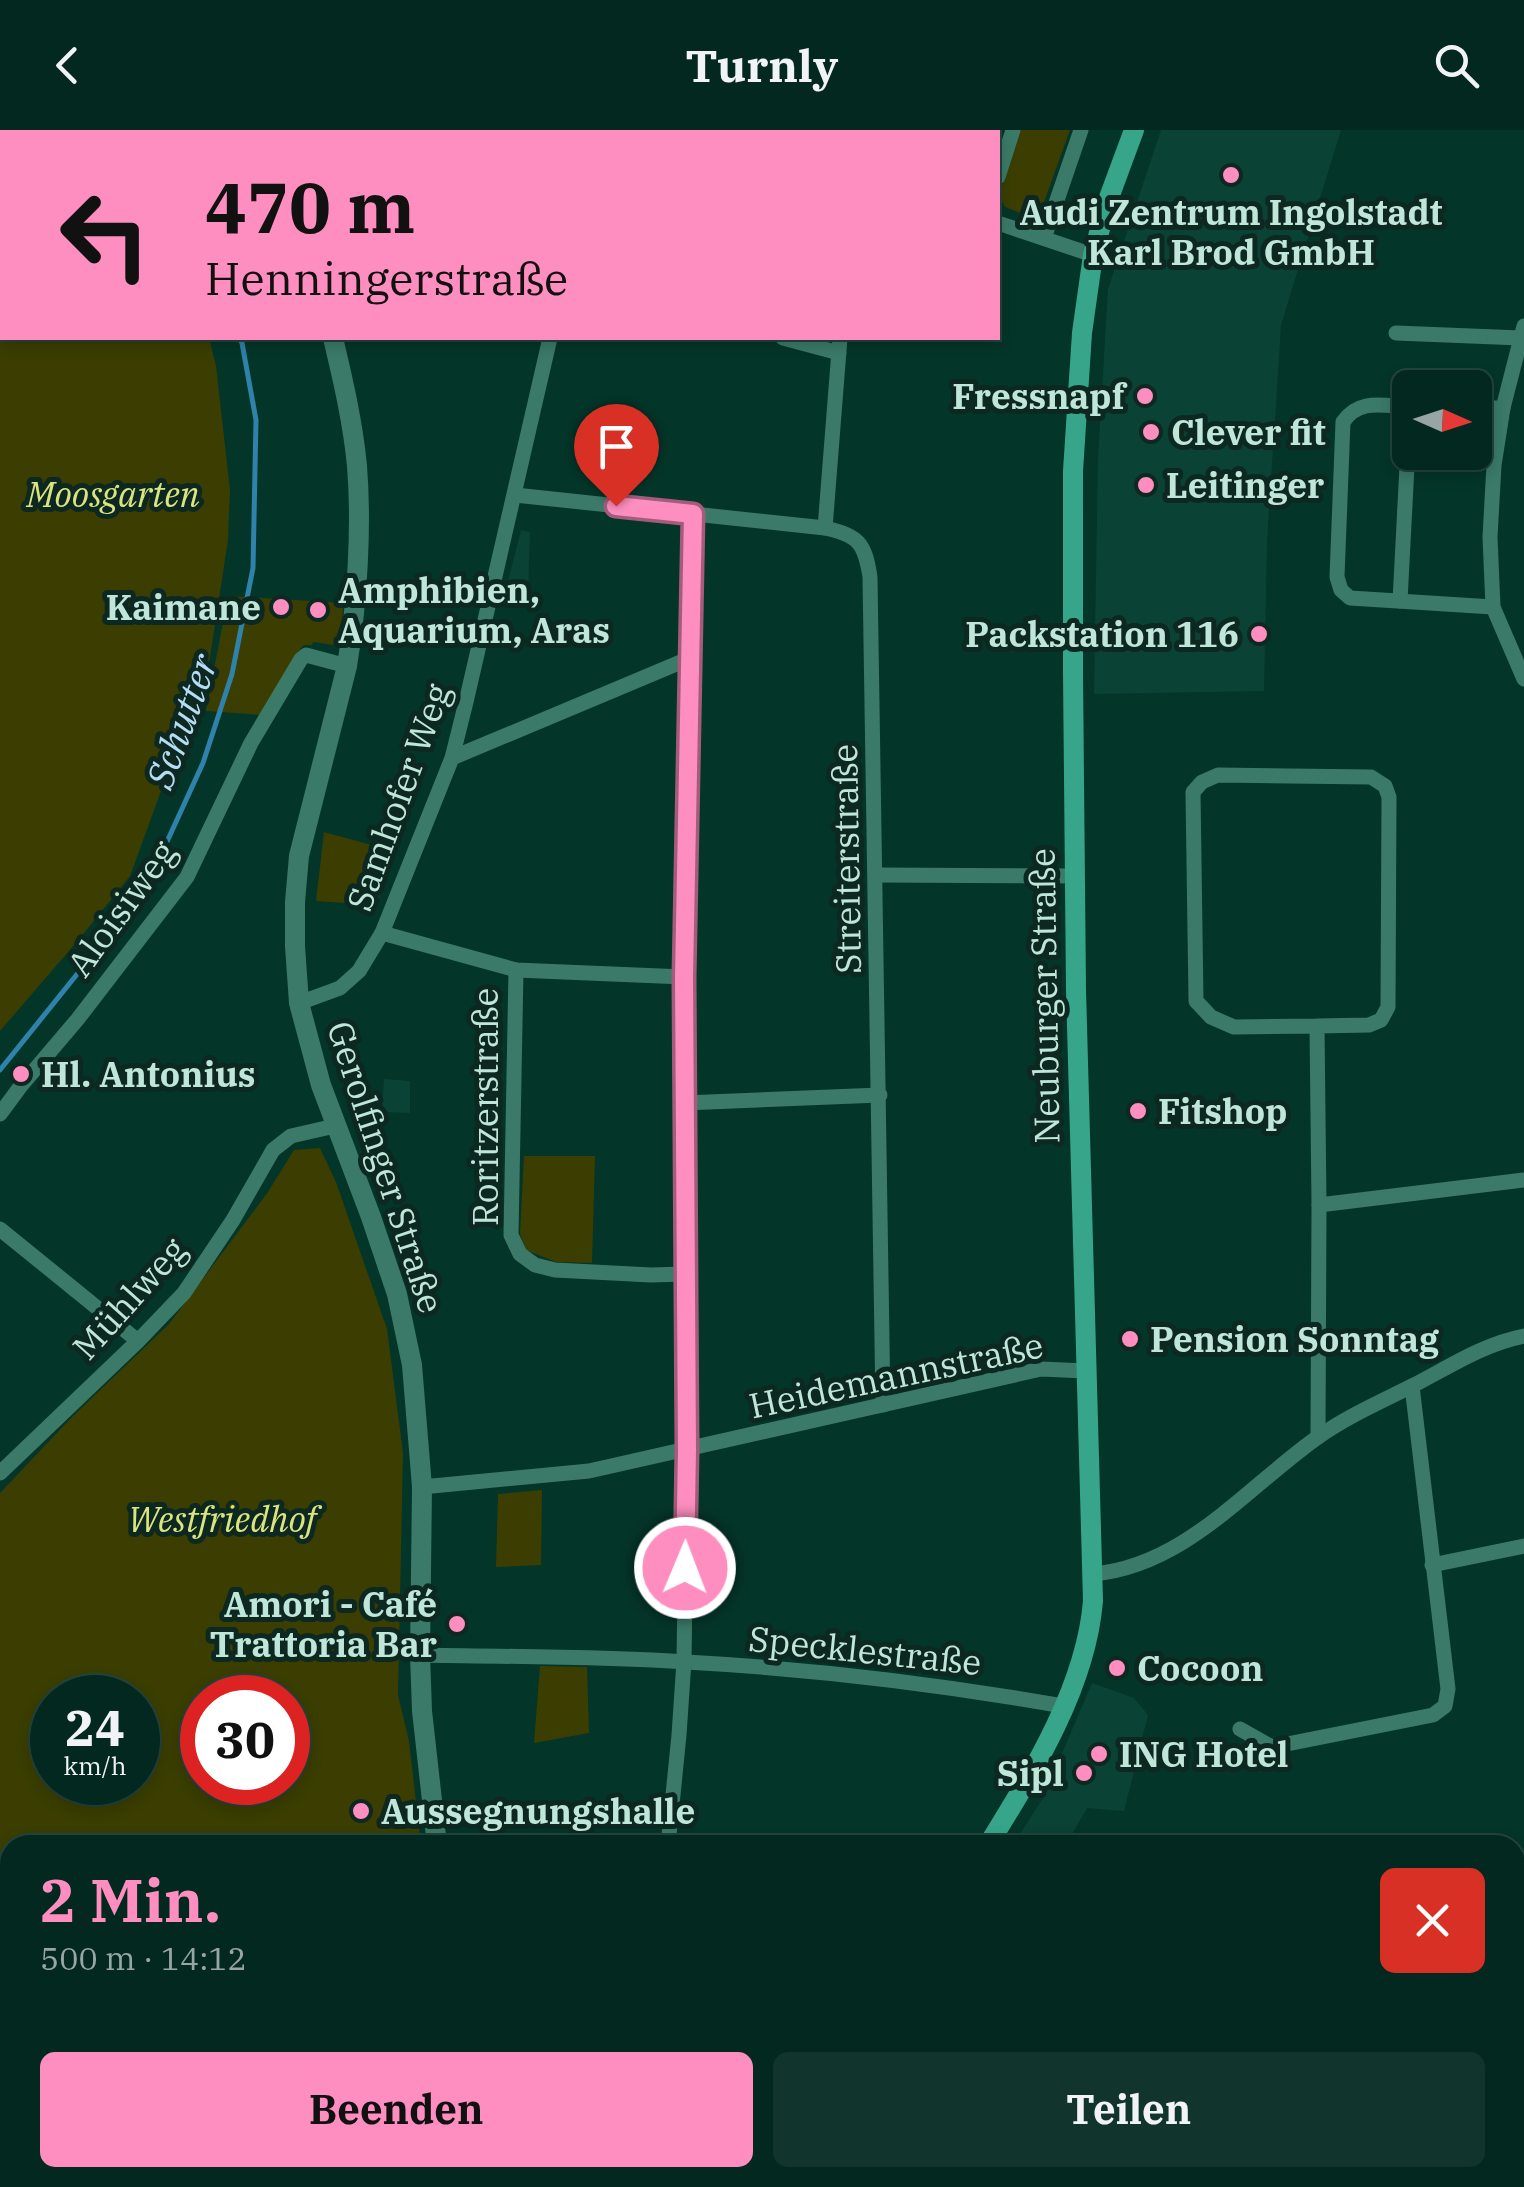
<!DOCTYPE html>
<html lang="de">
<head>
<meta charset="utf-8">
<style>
  :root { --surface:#03281f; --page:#11342c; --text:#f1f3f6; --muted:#97a6a4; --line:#24443d; --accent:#fd8ebf }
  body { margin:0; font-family:"IBM Plex Serif",serif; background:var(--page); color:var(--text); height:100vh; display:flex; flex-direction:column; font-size:38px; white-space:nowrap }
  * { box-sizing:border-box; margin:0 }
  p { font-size:32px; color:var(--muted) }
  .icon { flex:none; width:55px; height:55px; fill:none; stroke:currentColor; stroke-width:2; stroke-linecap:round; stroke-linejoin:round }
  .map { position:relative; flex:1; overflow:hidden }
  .drawer { position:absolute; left:0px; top:1705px; width:1525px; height:352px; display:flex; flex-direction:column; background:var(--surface); border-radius:30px 30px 0 0; box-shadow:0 5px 15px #0003,0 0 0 2px var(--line) }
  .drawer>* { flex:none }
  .top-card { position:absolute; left:0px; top:0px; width:1000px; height:210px; box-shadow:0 5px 15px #0003,0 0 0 2px var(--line); background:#fd8ebf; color:#111; overflow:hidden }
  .needle { width:65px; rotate:93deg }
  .tools { position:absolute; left:1392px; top:240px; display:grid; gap:20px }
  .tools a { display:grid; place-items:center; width:100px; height:100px; border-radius:15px; background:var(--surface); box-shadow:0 5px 15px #0003,0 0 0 2px var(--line); font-size:50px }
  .speed { position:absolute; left:30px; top:1545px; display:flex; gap:20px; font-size:50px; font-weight:700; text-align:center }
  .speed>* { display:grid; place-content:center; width:130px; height:130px; border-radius:50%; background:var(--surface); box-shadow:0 5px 15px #0003,0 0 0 2px var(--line); line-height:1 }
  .speed small { font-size:25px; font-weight:400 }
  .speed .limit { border:15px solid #d22; background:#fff; color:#111 }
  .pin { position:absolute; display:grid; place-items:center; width:85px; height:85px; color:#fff; margin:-102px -42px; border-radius:50% 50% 50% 0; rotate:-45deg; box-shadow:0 0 10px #0007 }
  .pin .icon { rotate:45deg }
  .me { position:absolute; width:110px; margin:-55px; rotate:1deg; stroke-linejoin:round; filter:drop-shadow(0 0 8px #0008) }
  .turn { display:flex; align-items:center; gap:35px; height:210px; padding:0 40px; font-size:45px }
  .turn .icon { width:130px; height:130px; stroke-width:2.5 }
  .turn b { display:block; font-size:70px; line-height:85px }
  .round { display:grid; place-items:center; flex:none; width:105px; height:105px; border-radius:15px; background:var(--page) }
  .summary { display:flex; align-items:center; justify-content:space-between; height:170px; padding:0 40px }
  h1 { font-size:60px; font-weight:700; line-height:75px; color:var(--accent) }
  .primary-button { display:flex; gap:20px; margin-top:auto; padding:20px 40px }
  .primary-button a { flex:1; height:115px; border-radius:15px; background:var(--accent); color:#111; font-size:40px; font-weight:700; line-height:115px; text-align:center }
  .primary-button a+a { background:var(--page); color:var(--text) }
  header { display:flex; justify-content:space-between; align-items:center; height:130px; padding:0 40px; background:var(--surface); font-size:45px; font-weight:700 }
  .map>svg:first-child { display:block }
  .built { fill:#0b4236 }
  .green { fill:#3b3e00; fill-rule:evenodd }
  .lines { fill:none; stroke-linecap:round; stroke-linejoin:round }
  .stream { stroke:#2f82aa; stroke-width:5 }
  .minor { stroke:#3b7a68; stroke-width:15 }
  .tertiary { stroke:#3b7a68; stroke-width:20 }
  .secondary { stroke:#36a589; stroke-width:20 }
  .route-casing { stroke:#a45c7c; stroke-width:25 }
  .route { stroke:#fd8ebf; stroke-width:18 }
  .poi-dot { fill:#fd8ebf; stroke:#0d2821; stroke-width:4 }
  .labels { text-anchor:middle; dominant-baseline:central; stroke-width:10; stroke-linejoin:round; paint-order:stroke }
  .poi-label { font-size:35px; font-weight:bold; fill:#bfe6d9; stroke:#0d2821; text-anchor:start }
  .park-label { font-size:35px; font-style:italic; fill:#dce57d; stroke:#0d2821 }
  .street-label { font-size:35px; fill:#bfe6d9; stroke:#0d2821 }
  .water-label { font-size:38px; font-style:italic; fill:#b5dcf3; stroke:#0d2821 }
</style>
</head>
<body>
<header><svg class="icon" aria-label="back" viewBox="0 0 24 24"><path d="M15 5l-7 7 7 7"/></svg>Turnly<svg class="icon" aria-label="search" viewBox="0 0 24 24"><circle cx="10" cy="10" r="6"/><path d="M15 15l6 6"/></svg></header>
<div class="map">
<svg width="1524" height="2057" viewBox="0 0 1524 2057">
  <rect width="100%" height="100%" fill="#043529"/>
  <g class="built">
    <path d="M 1161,0 L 1341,0 L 1281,195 L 1267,411 L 1264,561 L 1094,564 L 1098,329 L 1108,159 Z"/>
    <path d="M 521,400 L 530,402 L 528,464 L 506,459 Z"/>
    <path d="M 384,949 L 410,951 L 410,983 L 382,982 Z"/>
    <path d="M 1092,1553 L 1134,1568 L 1148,1585 L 1124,1681 L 1087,1678 L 1066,1715 L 1013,1715 L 1043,1668 Z"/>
    <path d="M 816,2048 L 912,2048 L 912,2057 L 817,2057 Z"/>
  </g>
  <g class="green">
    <path d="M 0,0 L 135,0 L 136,2 L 2,2 L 2,208 L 209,208 L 216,236 L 230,360 L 228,410 L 210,527 L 192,596 L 165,650 L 130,746 L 80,808 L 0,901 Z"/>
    <path d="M 1019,0 L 1070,0 L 1039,86 L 1034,88 L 1005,77 L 999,66 Z"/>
    <path d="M 228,466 L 344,473 L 339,512 L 334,515 L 313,512 L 312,515 L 304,515 L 301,518 L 262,585 L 206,581 Z"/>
    <path d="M 324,702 L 397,722 L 376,775 L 316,771 Z"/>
    <path d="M 320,1018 L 336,1052 L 387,1199 L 403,1323 L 398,1565 L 409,1611 L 421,1715 L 10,1715 L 10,1962 L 0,1965 L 0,1363 L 73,1286 L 169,1194 L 268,1062 L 294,1020 ZM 52,1568 L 138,1568 L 138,1652 L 52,1652 ZM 202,1568 L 288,1568 L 288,1652 L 202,1652 Z"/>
    <path d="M 524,1026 L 595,1026 L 592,1133 L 556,1132 L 526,1120 L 520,1104 Z"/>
    <path d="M 542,1360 L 541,1435 L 496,1437 L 498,1364 Z"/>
    <path d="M 540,1536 L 587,1537 L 589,1603 L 534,1613 Z"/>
    <path d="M 171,2048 L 700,2048 L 715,2057 L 162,2057 Z"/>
  </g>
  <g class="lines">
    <g class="stream">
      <path d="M 161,0 L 162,2"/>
      <path d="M 0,940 L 119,792 L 165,716 L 203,633 L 232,544 L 253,438 L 256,290 L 242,213 L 239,208"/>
    </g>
    <g class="minor">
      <path d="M 702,0 L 710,2"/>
      <path d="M 431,2 L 431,0"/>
      <path d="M 595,2 L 596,0"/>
      <path d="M 998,47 L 1013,0"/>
      <path d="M 998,93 L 1093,125"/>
      <path d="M 1044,108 L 1081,0"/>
      <path d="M 1524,196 L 1503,278 L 1494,335 L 1490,407 L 1493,477 L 1524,549"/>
      <path d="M 1396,203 L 1521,208"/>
      <path d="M 783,208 L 839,223"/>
      <path d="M 840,208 L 825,398 C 859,405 865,414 870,447 L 883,1275"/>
      <path d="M 1410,277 C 1383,276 1359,268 1343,292 L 1337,447 L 1341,460 L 1350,468 L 1493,477"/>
      <path d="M 1475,278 L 1503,278"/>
      <path d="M 515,365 L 825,398"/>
      <path d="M 1400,471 L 1410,278"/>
      <path d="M 452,628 L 688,529"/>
      <path d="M 876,745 L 1074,746"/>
      <path d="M 382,803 L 516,840 L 684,847"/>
      <path d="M 516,840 L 511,1105 L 520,1124 L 535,1135 L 555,1140 L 651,1145 L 684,1144"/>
      <path d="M 299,873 L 340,858 L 359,841 L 382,803 L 452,628 L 466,572 L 550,208"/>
      <path d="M 1317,896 L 1369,895 L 1381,890 L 1388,877 L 1389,667 L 1385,656 L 1371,647 L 1218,645 L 1202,652 L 1193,662 L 1196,871 L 1211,887 L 1234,897 L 1317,896 L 1319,1075"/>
      <path d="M 684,973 L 880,965"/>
      <path d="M 0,984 L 20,957 L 77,890 L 187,747 L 251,613 L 301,529 L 306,525 L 347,536"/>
      <path d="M 0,1099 L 138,1211"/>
      <path d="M 1318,1307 L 1319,1075 L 1524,1050"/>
      <path d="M 0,1343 L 138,1211 L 184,1163 L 233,1090 L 273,1020 L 291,1006 L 335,996"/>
      <path d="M 422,1357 L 589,1341 L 1041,1239 L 1086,1241"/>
      <path d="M 1432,1435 L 1524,1416"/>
      <path d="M 1093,1444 C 1185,1436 1247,1357 1318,1307 C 1348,1286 1380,1272 1412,1256 C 1449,1237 1483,1214 1524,1206"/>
      <path d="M 420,1525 C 508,1527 598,1526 686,1532 C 813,1539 938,1554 1063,1576"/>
      <path d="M 1240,1599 L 1272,1617 L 1433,1585 L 1445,1576 L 1448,1559 L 1412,1256"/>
      <path d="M 668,1715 L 679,1605 L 684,1531 L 687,1320 L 684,847 L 693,384"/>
      <path d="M 1515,1791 L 1524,1790"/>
      <path d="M 1175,2048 L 1176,2057"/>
      <path d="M 1310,2048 L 1312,2057"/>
    </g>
    <g class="tertiary">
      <path d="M 263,0 L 263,2"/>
      <path d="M 333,208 C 343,250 353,293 357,336 C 362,398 357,475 347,536 L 299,726 L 295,772 L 295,816 L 299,873 L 321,955 L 371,1087 L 397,1164 L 412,1235 L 422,1357 L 420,1525 L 422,1581 L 437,1715"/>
      <path d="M 93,2048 L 94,2057"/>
      <path d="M 123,2057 L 123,2048"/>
    </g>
    <g class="secondary">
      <path d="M 988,1715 C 1033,1642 1086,1557 1093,1471 L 1076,860 L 1073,543 L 1073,341 L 1082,203 L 1093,125 L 1107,73 L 1134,0"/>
      <path d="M 0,2009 L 10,2008"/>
      <path d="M 0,2037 L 10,2035"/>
      <path d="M 722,2048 L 735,2057"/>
      <path d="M 764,2048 L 772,2057"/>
      <path d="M 797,2048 L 800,2057"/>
    </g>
  </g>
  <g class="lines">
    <defs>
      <path id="route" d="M 616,376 L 693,384 L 684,847 L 687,1320 L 685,1438"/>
    </defs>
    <use href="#route" class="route-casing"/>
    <use href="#route" class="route"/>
  </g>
  <g class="poi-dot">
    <circle cx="1231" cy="45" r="10"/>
    <circle cx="1145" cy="266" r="10"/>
    <circle cx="1151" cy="302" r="10"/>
    <circle cx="1146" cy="355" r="10"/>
    <circle cx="281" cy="477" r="10"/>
    <circle cx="318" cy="480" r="10"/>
    <circle cx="1259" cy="504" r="10"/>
    <circle cx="21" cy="944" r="10"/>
    <circle cx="1138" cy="981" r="10"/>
    <circle cx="1130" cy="1209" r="10"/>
    <circle cx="457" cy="1494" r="10"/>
    <circle cx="1117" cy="1538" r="10"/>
    <circle cx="1099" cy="1624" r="10"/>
    <circle cx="1084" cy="1643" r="10"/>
    <circle cx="361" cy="1681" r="10"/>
  </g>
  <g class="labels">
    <g class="poi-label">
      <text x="1231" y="82" text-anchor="middle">Audi Zentrum Ingolstadt<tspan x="1231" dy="40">Karl Brod GmbH</tspan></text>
      <text x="1125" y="266" text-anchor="end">Fressnapf</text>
      <text x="1171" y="302">Clever fit</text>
      <text x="1166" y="355">Leitinger</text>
      <text x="338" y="460">Amphibien,<tspan x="338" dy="40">Aquarium, Aras</tspan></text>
      <text x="261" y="477" text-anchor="end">Kaimane</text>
      <text x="1239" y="504" text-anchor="end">Packstation 116</text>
      <text x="41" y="944">Hl. Antonius</text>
      <text x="1158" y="981">Fitshop</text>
      <text x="1150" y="1209">Pension Sonntag</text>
      <text x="437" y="1474" text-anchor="end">Amori - Café<tspan x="437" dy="40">Trattoria Bar</tspan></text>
      <text x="1137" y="1538">Cocoon</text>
      <text x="1119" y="1624">ING Hotel</text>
      <text x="1064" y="1643" text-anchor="end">Sipl</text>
      <text x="381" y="1681">Aussegnungshalle</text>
    </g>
    <g class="park-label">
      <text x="113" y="364">Moosgarten</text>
      <text x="222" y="1389">Westfriedhof</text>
    </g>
    <g class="street-label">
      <text transform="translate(398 667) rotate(-70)">Samhofer Weg</text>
      <text transform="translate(846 729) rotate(-91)">Streiterstraße</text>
      <text transform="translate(121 778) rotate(-54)">Aloisiweg</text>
      <text transform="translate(1044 866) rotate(-91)">Neuburger Straße</text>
      <text transform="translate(485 977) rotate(-90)">Roritzerstraße</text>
      <text transform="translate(386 1037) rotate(72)">Gerolfinger Straße</text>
      <text transform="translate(129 1168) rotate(-48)">Mühlweg</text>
      <text transform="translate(896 1245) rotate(-12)">Heidemannstraße</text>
      <text transform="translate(865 1520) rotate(6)">Specklestraße</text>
    </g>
    <g class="water-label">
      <text transform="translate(181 591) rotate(-70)">Schutter</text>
    </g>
  </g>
</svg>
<div class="tools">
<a><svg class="needle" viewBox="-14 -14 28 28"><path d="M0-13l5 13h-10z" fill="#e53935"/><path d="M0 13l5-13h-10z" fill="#97a6a4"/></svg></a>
</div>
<div class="speed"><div>24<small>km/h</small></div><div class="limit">30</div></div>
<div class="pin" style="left:616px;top:376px;background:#d93025"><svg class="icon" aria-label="arrive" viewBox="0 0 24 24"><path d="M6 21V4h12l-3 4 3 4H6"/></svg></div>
<svg class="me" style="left:685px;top:1438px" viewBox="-20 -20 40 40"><circle r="17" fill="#fd8ebf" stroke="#fff" stroke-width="3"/><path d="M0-11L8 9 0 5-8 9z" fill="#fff"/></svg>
<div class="top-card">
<div class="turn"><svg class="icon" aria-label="left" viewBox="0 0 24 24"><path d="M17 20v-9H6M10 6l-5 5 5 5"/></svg><div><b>470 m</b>Henningerstraße</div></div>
</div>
<section class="drawer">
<div class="summary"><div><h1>2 Min.</h1><p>500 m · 14:12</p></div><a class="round" style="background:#d93025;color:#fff"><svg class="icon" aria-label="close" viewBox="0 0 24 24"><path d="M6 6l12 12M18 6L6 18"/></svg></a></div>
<div class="primary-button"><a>Beenden</a><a>Teilen</a></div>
</section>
</div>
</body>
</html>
